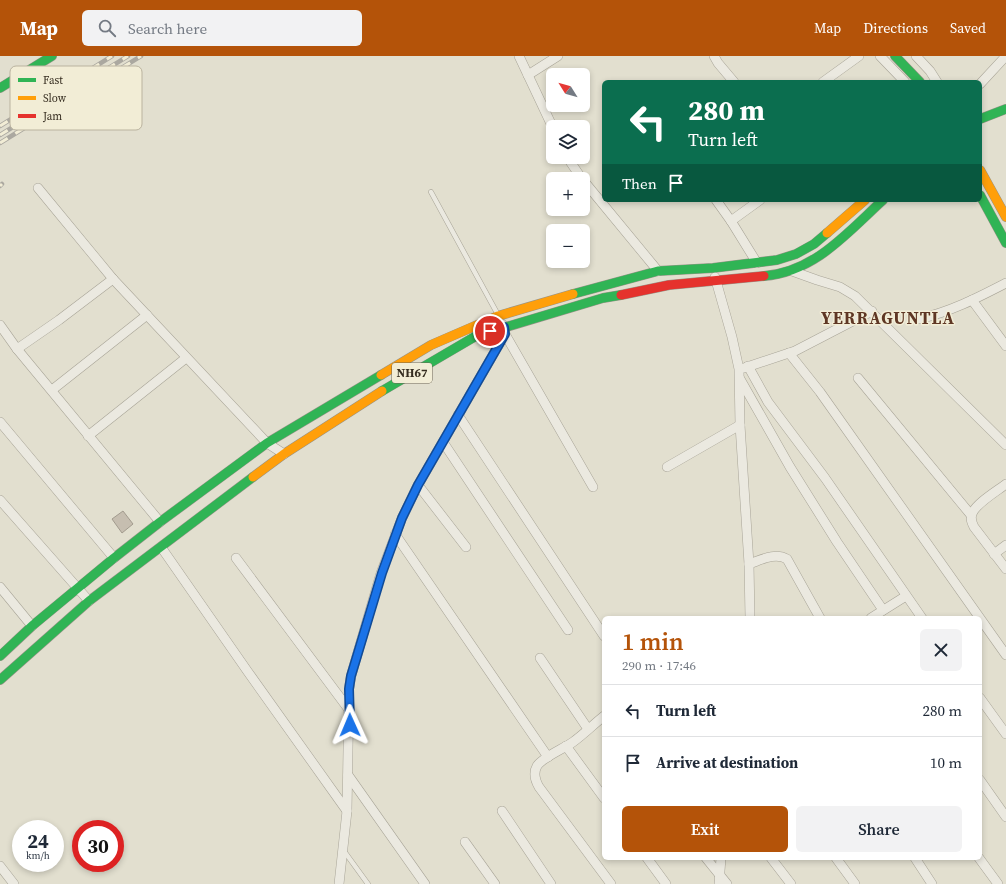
<!DOCTYPE html>
<html lang="en">
<head>
<meta charset="utf-8">
<style>
  :root { --surface:#fff; --page:#f2f2f3; --text:#1f2937; --muted:#747a83; --line:#e0e1e3; --accent:#b45309 }
  body { margin:0; font-family:"Source Serif 4",serif; background:var(--page); color:var(--text); height:100vh; display:flex; flex-direction:column; font-size:15px; white-space:nowrap }
  * { box-sizing:border-box; margin:0 }
  p { font-size:13px; color:var(--muted) }
  .icon { flex:none; width:22px; height:22px; fill:none; stroke:currentColor; stroke-width:2; stroke-linecap:round; stroke-linejoin:round }
  .map { position:relative; flex:1; overflow:hidden }
  .panel { position:absolute; left:602px; top:560px; width:380px; height:244px; display:flex; flex-direction:column; background:var(--surface); border-radius:6px; box-shadow:0 2px 6px #0003 }
  .panel>* { flex:none }
  .hud { position:absolute; left:602px; top:24px; width:380px; height:122px; border-radius:6px; box-shadow:0 2px 6px #0003; background:#0b6e4f; color:#fff; overflow:hidden }
  .needle { width:26px; rotate:307deg }
  .fabs { position:absolute; left:546px; top:12px; display:grid; gap:8px }
  .fabs a { display:grid; place-items:center; width:44px; height:44px; border-radius:6px; background:var(--surface); box-shadow:0 2px 6px #0003; font-size:20px }
  .speed { position:absolute; left:12px; top:764px; display:flex; gap:8px; font-size:20px; font-weight:700; text-align:center }
  .speed>* { display:grid; place-content:center; width:52px; height:52px; border-radius:50%; background:var(--surface); box-shadow:0 2px 6px #0003; line-height:1 }
  .speed small { font-size:10px; font-weight:400 }
  .speed .limit { border:6px solid #d22; background:#fff; color:#111 }
  .pin { position:absolute; display:grid; place-items:center; width:34px; height:34px; color:#fff; margin:-17px; border:2px solid #fff; border-radius:50%; box-shadow:0 1px 4px #0007 }
  .me { position:absolute; width:44px; margin:-22px; rotate:359deg; stroke-linejoin:round; filter:drop-shadow(0 0 3px #0008) }
  .turn { display:flex; align-items:center; gap:14px; height:84px; padding:0 20px; font-size:18px }
  .turn .icon { width:52px; height:52px; stroke-width:2.5 }
  .turn b { display:block; font-size:28px; line-height:34px }
  .then { display:flex; align-items:center; height:38px; padding:0 20px; background:#0003; gap:8px; font-size:15px }
  .round { display:grid; place-items:center; flex:none; width:42px; height:42px; border-radius:6px; background:var(--page) }
  .overview { display:flex; align-items:center; justify-content:space-between; height:68px; padding:0 20px }
  h1 { font-size:24px; font-weight:600; line-height:30px; color:var(--accent) }
  .cta { display:flex; gap:8px; margin-top:auto; padding:8px 20px }
  .cta a { flex:1; height:46px; border-radius:6px; background:var(--accent); color:#fff; font-size:16px; font-weight:600; line-height:46px; text-align:center }
  .cta a+a { background:var(--page); color:var(--text) }
  ul { padding:0; list-style:none }
  li { display:flex; align-items:center; gap:12px; height:52px; padding:0 20px; border-top:1px solid var(--line) }
  li div { flex:1 }
  li b { display:block; font-size:15px }
  li em { font-style:normal }
  header { display:flex; align-items:center; gap:24px; box-sizing:border-box; height:56px; padding:0 20px; background:var(--accent); color:#fff }
  header strong { font-size:19px }
  nav { display:flex; gap:22px; margin-inline-start:auto; font-size:14px }
  .search { width:280px; height:36px; background:var(--page); display:flex; align-items:center; gap:10px; box-sizing:border-box; padding:0 14px; border-radius:6px; color:var(--muted); font-size:15px }
  .map>svg:first-child { display:block }
  .building { fill:#c6beb0; stroke:#a29b8e }
  .lines { fill:none; stroke-linecap:round; stroke-linejoin:round }
  .lane-casing { stroke:#a8a497; stroke-width:5.5 }
  .street-casing { stroke:#a8a497; stroke-width:10 }
  .fast-casing { stroke:#979388; stroke-width:10 }
  .slow-casing { stroke:#979388; stroke-width:10 }
  .jam-casing { stroke:#979388; stroke-width:10 }
  .lane { stroke:#ebe9e0; stroke-width:4.5 }
  .street { stroke:#ebe9e0; stroke-width:9 }
  .fast { stroke:#30b455; stroke-width:9 }
  .slow { stroke:#ff9f0a; stroke-width:9 }
  .jam { stroke:#e5322d; stroke-width:9 }
  .rail-casing { stroke:#aba8a0; stroke-width:4.5 }
  .rail { stroke:#f2edd6; stroke-width:3; stroke-dasharray:9; stroke-linecap:butt }
  .route-casing { stroke:#114b97; stroke-width:10 }
  .route { stroke:#1a73e8; stroke-width:7 }
  .labels { text-anchor:middle; dominant-baseline:central; stroke-width:3; stroke-linejoin:round; paint-order:stroke }
  .shield { fill:#f2edd6; stroke:#6e6757; stroke-width:1 }
  .shield-label { font-size:12px; font-weight:bold; fill:#362d20 }
  .district-label { font-size:17px; font-weight:bold; letter-spacing:1px; fill:#5f3724; stroke:#f2edd6 }
  .key { fill:#f2edd6; stroke:#bab39f; stroke-width:1 }
  .key-label { font-size:11px; fill:#362d20 }
</style>
</head>
<body>
<header>
<strong>Map</strong>
<div class="search"><svg class="icon" aria-label="search" viewBox="0 0 24 24"><circle cx="10" cy="10" r="6"/><path d="M15 15l6 6"/></svg>Search here</div>
<nav><a>Map</a><a>Directions</a><a>Saved</a></nav>
</header>
<div class="map">
<svg width="1006" height="828" viewBox="0 0 1006 828">
  <rect width="100%" height="100%" fill="#e2dfcf"/>
  <path class="building" d="M 123,455 L 133,468 L 122,477 L 112,463 Z"/>
  <g class="lines">
    <defs>
      <g id="lane">
        <path d="M 431,136 L 497,257"/>
        <path d="M 344,795 L 368,828"/>
      </g>
      <g id="street">
        <path d="M 519,0 L 553,72"/>
        <path d="M 714,0 L 718,7 L 734,26"/>
        <path d="M 880,0 L 905,26"/>
        <path d="M 916,0 L 930,15 L 937,26"/>
        <path d="M 528,19 L 558,0"/>
        <path d="M 823,26 L 859,0"/>
        <path d="M 980,28 L 1006,0"/>
        <path d="M 567,101 L 582,123"/>
        <path d="M 583,124 L 658,215"/>
        <path d="M 38,132 L 113,223 L 267,387 L 284,398"/>
        <path d="M 716,144 L 731,165 L 757,207"/>
        <path d="M 731,165 L 760,144"/>
        <path d="M 792,215 L 817,224 L 840,231 L 855,240 L 1006,389"/>
        <path d="M 715,221 L 732,281 L 739,313 L 740,369 L 749,508 L 750,562"/>
        <path d="M 972,244 L 1006,290"/>
        <path d="M 918,263 C 950,256 977,242 1006,227"/>
        <path d="M 0,269 L 17,293 L 160,466"/>
        <path d="M 505,278 L 593,431"/>
        <path d="M 17,293 L 59,264 L 113,223"/>
        <path d="M 789,297 L 820,336 L 1006,599"/>
        <path d="M 748,310 L 768,346 L 825,422 L 922,562"/>
        <path d="M 744,312 L 795,295 L 872,255"/>
        <path d="M 858,322 L 971,459"/>
        <path d="M 740,323 L 790,411 L 837,486 L 883,554"/>
        <path d="M 52,334 L 147,259"/>
        <path d="M 458,359 L 604,580"/>
        <path d="M 0,366 L 114,502"/>
        <path d="M 88,380 L 186,302"/>
        <path d="M 443,386 L 568,574"/>
        <path d="M 667,411 L 740,369"/>
        <path d="M 1006,428 C 997,435 975,448 972,458 C 970,463 972,467 974,471 L 1006,513"/>
        <path d="M 418,429 L 466,491"/>
        <path d="M 0,444 L 89,545"/>
        <path d="M 395,478 L 548,701"/>
        <path d="M 161,491 L 248,616 L 347,755"/>
        <path d="M 994,498 L 1006,489"/>
        <path d="M 236,502 L 350,655"/>
        <path d="M 749,508 C 761,504 775,496 787,503 L 820,562"/>
        <path d="M 0,531 L 32,570"/>
        <path d="M 871,562 L 906,540"/>
        <path d="M 540,602 L 588,673"/>
        <path d="M 980,642 L 1006,678"/>
        <path d="M 604,660 C 594,668 584,678 573,686 C 563,693 543,701 537,710 C 533,717 535,724 539,731 L 611,828"/>
        <path d="M 566,690 L 604,742"/>
        <path d="M 348,719 L 425,828"/>
        <path d="M 980,724 L 1006,761"/>
        <path d="M 502,755 L 551,828"/>
        <path d="M 465,786 L 495,828"/>
        <path d="M 647,802 L 666,828"/>
        <path d="M 706,802 L 727,828"/>
        <path d="M 771,802 L 791,828"/>
        <path d="M 836,802 L 855,828"/>
        <path d="M 915,802 L 932,828"/>
        <path d="M 979,802 L 998,828"/>
        <path d="M 0,810 L 14,828"/>
        <path d="M 339,828 L 347,755 L 349,633 L 351,620 L 381,517 L 402,462 L 418,429 L 505,278 L 502,268"/>
        <path d="M 719,828 L 721,802"/>
      </g>
      <g id="fast">
        <path d="M 895,0 L 920,26"/>
        <path d="M 0,32 L 52,0"/>
        <path d="M 980,63 L 1006,53"/>
        <path d="M 980,139 L 1006,187"/>
        <path d="M 764,220 C 815,216 848,176 883,144"/>
        <path d="M 573,238 L 658,215 L 713,212 L 777,204 L 796,198 L 814,188 L 827,177"/>
        <path d="M 382,335 L 476,280 L 603,242 L 621,239"/>
        <path d="M 0,600 L 32,570 L 114,502 L 160,466 L 267,387 L 381,319"/>
        <path d="M 0,624 L 89,545 L 253,421"/>
      </g>
      <g id="slow">
        <path d="M 980,114 L 1006,161"/>
        <path d="M 827,177 L 865,144"/>
        <path d="M 381,319 L 431,289 L 498,260 L 573,238"/>
        <path d="M 253,421 L 284,398 L 382,335"/>
      </g>
      <path id="jam" d="M 621,239 L 669,229 L 764,220"/>
    </defs>
    <use href="#lane" class="lane-casing"/>
    <use href="#street" class="street-casing"/>
    <use href="#fast" class="fast-casing"/>
    <use href="#slow" class="slow-casing"/>
    <use href="#jam" class="jam-casing"/>
    <use href="#lane" class="lane"/>
    <use href="#street" class="street"/>
    <use href="#fast" class="fast"/>
    <use href="#slow" class="slow"/>
    <use href="#jam" class="jam"/>
    <defs>
      <g id="rail">
        <path d="M 0,70 L 112,0"/>
        <path d="M 0,79 L 128,0"/>
        <path d="M 0,87 L 141,0"/>
        <path d="M 0,130 L 2,128"/>
      </g>
    </defs>
    <use href="#rail" class="rail-casing"/>
    <use href="#rail" class="rail"/>
  </g>
  <g class="lines">
    <defs>
      <path id="route" d="M 350,669 L 349,633 L 351,620 L 382,517 L 402,462 L 418,429 L 505,278 L 504,271 L 490,275"/>
    </defs>
    <use href="#route" class="route-casing"/>
    <use href="#route" class="route"/>
  </g>
  <g class="labels">
    <rect class="shield" x="392" y="307" width="40" height="20" rx="3"/>
    <g class="shield-label">
      <text x="412" y="317">NH67</text>
    </g>
    <g class="district-label">
      <text x="888" y="262">YERRAGUNTLA</text>
    </g>
  </g>
  <rect x="10" y="10" width="132" height="64" rx="6" class="key"/>
  <rect x="18" y="22" width="18" height="4" fill="#30b455"/>
  <rect x="18" y="40" width="18" height="4" fill="#ff9f0a"/>
  <rect x="18" y="58" width="18" height="4" fill="#e5322d"/>
  <g class="key-label">
    <text x="43" y="28">Fast</text>
    <text x="43" y="46">Slow</text>
    <text x="43" y="64">Jam</text>
  </g>
</svg>
<div class="fabs">
<a><svg class="needle" viewBox="-14 -14 28 28"><path d="M0-13l5 13h-10z" fill="#e53935"/><path d="M0 13l5-13h-10z" fill="#747a83"/></svg></a>
<a><svg class="icon" aria-label="layers" viewBox="0 0 24 24"><path d="M12 4l9 5-9 5-9-5zM3 14l9 5 9-5"/></svg></a>
<a>+</a>
<a>−</a>
</div>
<div class="speed"><div>24<small>km/h</small></div><div class="limit">30</div></div>
<div class="pin" style="left:490px;top:275px;background:#d93025"><svg class="icon" aria-label="arrive" viewBox="0 0 24 24"><path d="M6 21V4h12l-3 4 3 4H6"/></svg></div>
<svg class="me" style="left:350px;top:669px" viewBox="-20 -20 40 40"><path d="M0-17L14 15 0 8-14 15z" fill="#1a73e8" stroke="#fff" stroke-width="4"/></svg>
<div class="hud">
<div class="turn"><svg class="icon" aria-label="left" viewBox="0 0 24 24"><path d="M17 20v-9H6M10 6l-5 5 5 5"/></svg><div><b>280 m</b>Turn left</div></div>
<div class="then">Then<svg class="icon" aria-label="arrive" viewBox="0 0 24 24"><path d="M6 21V4h12l-3 4 3 4H6"/></svg></div>
</div>
<section class="panel">
<div class="overview"><div><h1>1 min</h1><p>290 m · 17:46</p></div><a class="round"><svg class="icon" aria-label="close" viewBox="0 0 24 24"><path d="M6 6l12 12M18 6L6 18"/></svg></a></div>
<ul>
<li><svg class="icon" aria-label="left" viewBox="0 0 24 24"><path d="M17 20v-9H6M10 6l-5 5 5 5"/></svg><div><b>Turn left</b></div><em>280 m</em></li>
<li><svg class="icon" aria-label="arrive" viewBox="0 0 24 24"><path d="M6 21V4h12l-3 4 3 4H6"/></svg><div><b>Arrive at destination</b></div><em>10 m</em></li>
</ul>
<div class="cta"><a>Exit</a><a>Share</a></div>
</section>
</div>
</body>
</html>
